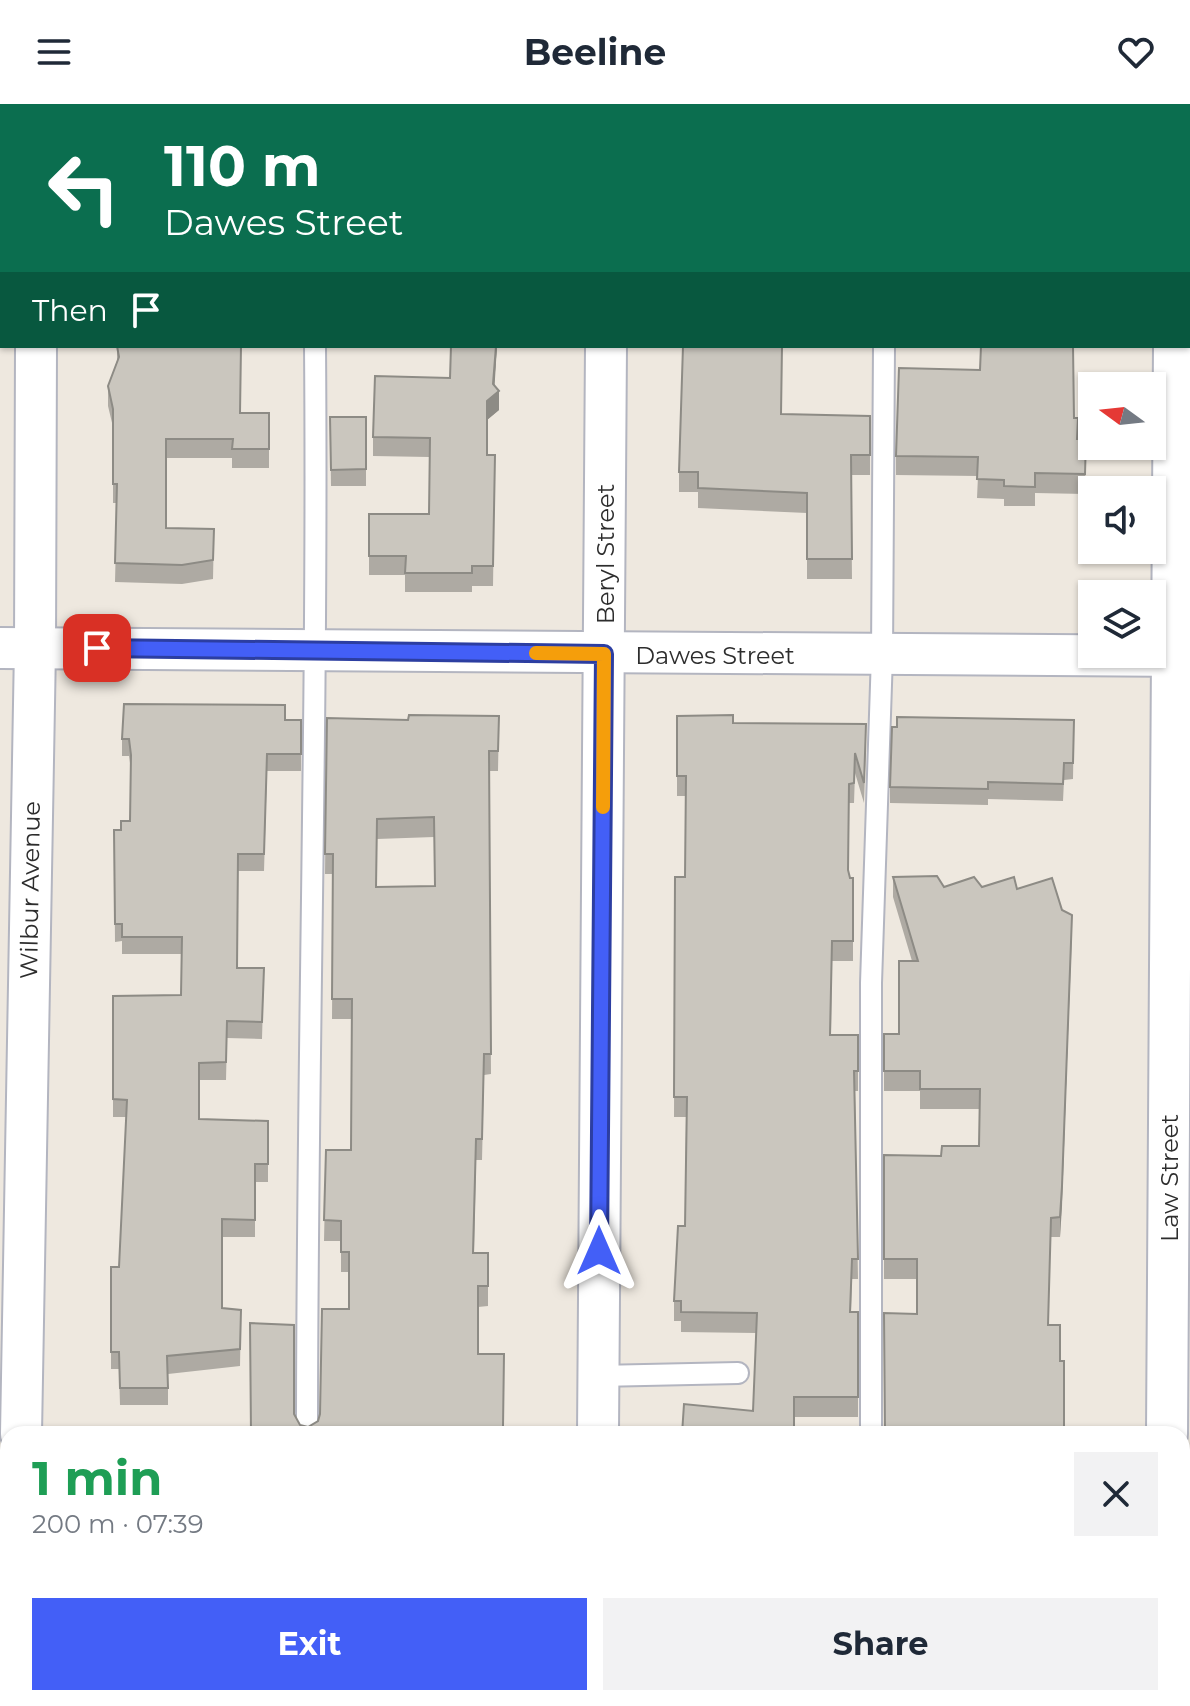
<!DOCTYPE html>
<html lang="en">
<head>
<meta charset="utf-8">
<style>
  :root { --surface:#fff; --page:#f2f2f3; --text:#1f2937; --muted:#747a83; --accent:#435ff7 }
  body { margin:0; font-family:Montserrat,sans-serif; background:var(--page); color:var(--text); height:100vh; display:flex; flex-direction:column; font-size:30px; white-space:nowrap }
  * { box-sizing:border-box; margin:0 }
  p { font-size:26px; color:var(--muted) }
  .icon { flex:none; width:44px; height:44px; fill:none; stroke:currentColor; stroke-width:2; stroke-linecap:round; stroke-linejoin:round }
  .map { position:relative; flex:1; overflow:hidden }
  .sheet { position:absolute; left:0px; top:1322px; width:1190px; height:280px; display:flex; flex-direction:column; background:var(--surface); border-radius:24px 24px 0 0; box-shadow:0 2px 6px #0004 }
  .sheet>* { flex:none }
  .guide { position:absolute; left:0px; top:0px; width:1190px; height:244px; box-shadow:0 2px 6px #0004; background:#0b6e4f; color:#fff; overflow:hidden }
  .needle { width:52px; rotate:285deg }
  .controls { position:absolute; left:1078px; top:268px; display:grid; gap:16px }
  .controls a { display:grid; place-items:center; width:88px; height:88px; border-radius:0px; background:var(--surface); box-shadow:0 2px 6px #0004; font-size:40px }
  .pin { position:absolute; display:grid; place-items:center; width:68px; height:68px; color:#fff; margin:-34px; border-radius:16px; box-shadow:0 4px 12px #0006 }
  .me { position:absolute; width:88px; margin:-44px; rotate:0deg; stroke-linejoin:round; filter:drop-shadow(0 0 6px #0008) }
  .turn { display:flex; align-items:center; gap:28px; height:168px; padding:0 32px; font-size:36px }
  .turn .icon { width:104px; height:104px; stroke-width:2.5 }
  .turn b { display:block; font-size:56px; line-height:68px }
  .then { display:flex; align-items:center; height:76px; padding:0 32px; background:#0003; gap:16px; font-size:30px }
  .round { display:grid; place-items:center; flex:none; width:84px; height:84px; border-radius:0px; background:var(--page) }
  .headline { display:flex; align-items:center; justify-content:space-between; height:136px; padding:0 32px }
  h1 { font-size:48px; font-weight:700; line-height:60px; color:#1e9e55 }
  .action { display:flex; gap:16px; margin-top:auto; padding:16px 32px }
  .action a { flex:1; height:92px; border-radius:0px; background:var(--accent); color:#fff; font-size:32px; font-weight:700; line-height:92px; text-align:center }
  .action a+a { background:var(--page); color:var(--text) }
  header { display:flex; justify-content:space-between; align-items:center; height:104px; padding:0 32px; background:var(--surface); font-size:36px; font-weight:700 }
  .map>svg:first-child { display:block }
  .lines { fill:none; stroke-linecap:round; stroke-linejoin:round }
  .service-casing { stroke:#b3b5c0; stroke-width:24 }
  .minor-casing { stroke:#b3b5c0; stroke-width:44 }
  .tertiary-casing { stroke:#b3b5c0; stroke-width:48 }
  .service { stroke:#fff; stroke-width:20 }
  .minor { stroke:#fff; stroke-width:40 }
  .tertiary { stroke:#fff; stroke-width:44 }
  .wall { fill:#aeaaa3; fill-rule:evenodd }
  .shaded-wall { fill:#8d8b85 }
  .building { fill:#cac6be; stroke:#8d8b85; stroke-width:2; fill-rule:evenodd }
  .route-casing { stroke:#2c3ea1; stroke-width:20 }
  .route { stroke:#435ff7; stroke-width:14 }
  .slow { stroke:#f59e0b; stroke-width:14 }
  .labels { text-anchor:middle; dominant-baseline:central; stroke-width:7; stroke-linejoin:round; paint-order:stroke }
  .street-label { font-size:24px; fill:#2d2d2d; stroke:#fff }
</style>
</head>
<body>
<header><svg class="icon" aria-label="menu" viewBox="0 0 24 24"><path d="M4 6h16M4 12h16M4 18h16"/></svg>Beeline<svg class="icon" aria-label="heart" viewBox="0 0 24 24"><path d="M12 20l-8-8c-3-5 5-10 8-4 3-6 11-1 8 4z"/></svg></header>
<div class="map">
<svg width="1190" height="1602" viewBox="0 0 1190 1602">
  <rect width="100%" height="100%" fill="#eee8df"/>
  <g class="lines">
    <defs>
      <g id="service">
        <path d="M 314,2 L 314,0"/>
        <path d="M 886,2 L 886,0"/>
        <path d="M 598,1272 L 738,1269"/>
        <path d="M 307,1330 C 307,967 318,605 315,242"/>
        <path d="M 871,1330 L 871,879 L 882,551 L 884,242"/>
        <path d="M 305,1602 L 305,1594"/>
        <path d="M 870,1602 L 870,1594"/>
      </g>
      <g id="minor">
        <path d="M 36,2 L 36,0"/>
        <path d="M 607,2 L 607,0"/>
        <path d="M 1175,2 L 1175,0"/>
        <path d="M 0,544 L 1190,552"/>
        <path d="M 21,1330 L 35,544 L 36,242"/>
        <path d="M 598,1330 L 606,242"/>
        <path d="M 1167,1330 L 1174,242"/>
        <path d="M 18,1602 L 18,1594"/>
        <path d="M 595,1602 L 595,1594"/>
        <path d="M 1165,1602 L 1165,1594"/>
      </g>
      <g id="tertiary">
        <path d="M 0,1485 L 8,1485"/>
        <path d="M 1182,1499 L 1190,1499"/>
      </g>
    </defs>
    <use href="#service" class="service-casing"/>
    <use href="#minor" class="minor-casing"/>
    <use href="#tertiary" class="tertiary-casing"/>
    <use href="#service" class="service"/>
    <use href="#minor" class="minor"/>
    <use href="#tertiary" class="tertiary"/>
  </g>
  <g class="wall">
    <path d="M 117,242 L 240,309 L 269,309 L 269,364 L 232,364 L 232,354 L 166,354 L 166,424 L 214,425 L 213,475 L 182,480 L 115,478 L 117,399 L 113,399 L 113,323 L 108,302 L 108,282 L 117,257 Z"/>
    <path d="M 451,242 L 497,242 L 494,282 L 499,306 L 487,316 L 487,351 L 495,351 L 493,482 L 472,482 L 472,488 L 405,488 L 405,471 L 369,471 L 369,410 L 429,410 L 429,353 L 373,352 L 373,333 L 450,274 Z"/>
    <path d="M 980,266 L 1074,314 L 1078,335 L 1086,335 L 1085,390 L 1035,389 L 1035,402 L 1004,402 L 1004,395 L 977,394 L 978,372 L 896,371 L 896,352 Z"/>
    <path d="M 781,310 L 870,312 L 870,371 L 851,371 L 852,475 L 807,475 L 807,409 L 698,404 L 698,388 L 679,388 L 679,368 Z"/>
    <path d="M 330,313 L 366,313 L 366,382 L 331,382 Z"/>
    <path d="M 499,612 L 498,667 L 489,667 L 491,970 L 484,971 L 482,1056 L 476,1056 L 474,1149 L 488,1149 L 488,1202 L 478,1203 L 478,1250 L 504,1250 L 503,1330 L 251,1330 L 294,1311 L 300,1321 L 308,1323 L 318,1317 L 349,1205 L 349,1168 L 341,1168 L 341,1137 L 324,1137 L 326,1046 L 351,1046 L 352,915 L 332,915 L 333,770 L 325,770 L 327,614 L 408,616 ZM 434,733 L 435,782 L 376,783 L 377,735 Z"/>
    <path d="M 677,612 L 866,639 L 864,699 L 855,669 L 854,699 L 849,699 L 848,767 L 850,774 L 853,774 L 853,857 L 832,857 L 831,931 L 858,931 L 858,987 L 855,987 L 858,1175 L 852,1175 L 851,1208 L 858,1208 L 858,1313 L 794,1313 L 753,1307 L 756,1229 L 681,1228 L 681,1217 L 674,1217 L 674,1197 L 685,1122 L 686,1013 L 674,1013 L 675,773 L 685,773 L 685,692 L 677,692 Z"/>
    <path d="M 285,616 L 301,616 L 301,667 L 267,667 L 264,767 L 238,767 L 238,864 L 264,864 L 262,935 L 227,934 L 226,976 L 199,976 L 199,1015 L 268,1017 L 268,1078 L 255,1078 L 255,1133 L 222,1133 L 222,1204 L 241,1206 L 240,1262 L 168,1270 L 168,1301 L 120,1301 L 119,1265 L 111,1265 L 111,1163 L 119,1163 L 126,1013 L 113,1013 L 113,892 L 181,891 L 182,850 L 122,850 L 122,837 L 115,838 L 114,726 L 121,726 L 130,717 L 131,666 L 129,652 L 122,652 L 122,635 Z"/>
    <path d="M 1074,616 L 1073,675 L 1064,676 L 1063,697 L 988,695 L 988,701 L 890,699 L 890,683 Z"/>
    <path d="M 893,773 L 944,783 L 1017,785 L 1062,806 L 1072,831 L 1060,1133 L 1051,1133 L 917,1210 L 917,1175 L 884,1175 L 884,1051 L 941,1052 L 979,1042 L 980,1005 L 920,1005 L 920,987 L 884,987 L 884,930 L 899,930 L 912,857 L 893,793 Z"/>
  </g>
  <g class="shaded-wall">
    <path d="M 496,242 L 497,242 L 494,291 L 499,287 L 499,306 L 487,316 L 487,297 L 493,280 Z"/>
    <path d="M 1072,811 L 1062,1102 L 1060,1133 L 1060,1113 Z"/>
  </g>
  <g class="building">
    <rect x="112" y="0" width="66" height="2"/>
    <rect x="337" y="0" width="166" height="2"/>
    <path d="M 685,0 L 848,0 L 848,2 L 681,2 L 685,1 Z"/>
    <rect x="976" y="0" width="98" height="2"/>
    <path d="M 117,242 L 241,242 L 240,309 L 269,309 L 269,345 L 232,345 L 233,335 L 166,335 L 166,424 L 214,425 L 213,456 L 182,461 L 115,459 L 117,380 L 113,380 L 113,305 L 108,282 L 119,253 Z"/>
    <path d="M 451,242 L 496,242 L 493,280 L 499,287 L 487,297 L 487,351 L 495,351 L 493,462 L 472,462 L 472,469 L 405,469 L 406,452 L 369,452 L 369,410 L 429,410 L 430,334 L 373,333 L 375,272 L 450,274 Z"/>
    <path d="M 683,242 L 782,242 L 781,310 L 870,312 L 870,351 L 851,351 L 852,455 L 807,455 L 807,389 L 698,384 L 698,368 L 679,368 Z"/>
    <path d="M 981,242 L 1073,242 L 1074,314 L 1078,314 L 1077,335 L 1086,335 L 1085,370 L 1035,369 L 1035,383 L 1004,382 L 1004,376 L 977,375 L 978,353 L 896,352 L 899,264 L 980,266 Z"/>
    <path d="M 330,313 L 366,313 L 366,365 L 331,366 Z"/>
    <path d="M 124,600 L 285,601 L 285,616 L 301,616 L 301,650 L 267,650 L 264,750 L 238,750 L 237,864 L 264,864 L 262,918 L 227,917 L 226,958 L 199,959 L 199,1015 L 268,1017 L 268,1060 L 255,1060 L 255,1116 L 222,1115 L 222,1204 L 241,1206 L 240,1245 L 167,1252 L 168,1284 L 120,1284 L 119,1248 L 111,1248 L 111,1163 L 119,1163 L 127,996 L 113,995 L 113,892 L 181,891 L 182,833 L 122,833 L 122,820 L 115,820 L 114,726 L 121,726 L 121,717 L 130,717 L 131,651 L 129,635 L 122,635 Z"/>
    <path d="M 409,611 L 499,612 L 498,647 L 489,647 L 491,950 L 484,950 L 482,1035 L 476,1035 L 473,1149 L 488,1149 L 488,1182 L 478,1182 L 478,1250 L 504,1250 L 503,1323 L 486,1323 L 486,1330 L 251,1330 L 250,1219 L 294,1221 L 294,1310 L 300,1321 L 308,1323 L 318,1317 L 320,1310 L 322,1205 L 349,1205 L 349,1148 L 341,1148 L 341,1117 L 324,1116 L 326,1046 L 351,1046 L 352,895 L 332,895 L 333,750 L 325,750 L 327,614 L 408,616 ZM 434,713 L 435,782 L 376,783 L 377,715 Z"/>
    <path d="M 733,611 L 733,619 L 866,620 L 864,679 L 855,649 L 854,679 L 849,680 L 848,766 L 850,774 L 853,774 L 853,837 L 832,837 L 830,931 L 858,931 L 858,967 L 854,967 L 858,1155 L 852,1155 L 850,1208 L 858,1208 L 858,1293 L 794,1293 L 794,1330 L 682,1330 L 684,1300 L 753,1307 L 757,1209 L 681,1208 L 681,1197 L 674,1197 L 678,1122 L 685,1122 L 687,993 L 674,993 L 675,773 L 685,773 L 686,672 L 677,672 L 677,612 Z"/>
    <path d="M 897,613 L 1074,616 L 1073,659 L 1064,659 L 1063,680 L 988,678 L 988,685 L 890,683 L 892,623 L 897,623 Z"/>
    <path d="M 937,772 L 944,783 L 974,773 L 982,783 L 1014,773 L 1017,785 L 1052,774 L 1062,806 L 1072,811 L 1062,1082 L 1060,1113 L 1051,1114 L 1048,1221 L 1060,1221 L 1060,1257 L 1064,1257 L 1064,1330 L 885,1330 L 884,1209 L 917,1210 L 917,1155 L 884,1155 L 884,1051 L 941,1052 L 942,1042 L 979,1042 L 980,985 L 920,985 L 920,967 L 884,967 L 884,930 L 899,930 L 899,857 L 918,857 L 893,773 Z"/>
    <rect x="74" y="1594" width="204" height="8"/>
    <rect x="434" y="1594" width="80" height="8"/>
    <rect x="634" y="1594" width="180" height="8"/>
    <path d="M 884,1594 L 1088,1594 L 1087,1602 L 884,1602 Z"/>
  </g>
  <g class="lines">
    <defs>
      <path id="route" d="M 97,544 L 604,550 L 599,1147"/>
    </defs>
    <use href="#route" class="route-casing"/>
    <use href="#route" class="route"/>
    <path class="slow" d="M 536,549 L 604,550 L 603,703"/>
  </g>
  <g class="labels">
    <g class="street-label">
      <text transform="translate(605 450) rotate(-90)">Beryl Street</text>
      <text x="715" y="551">Dawes Street</text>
      <text transform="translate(30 786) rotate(-89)">Wilbur Avenue</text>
      <text transform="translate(1169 1074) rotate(-90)">Law Street</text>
    </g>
  </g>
</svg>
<div class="controls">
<a><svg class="needle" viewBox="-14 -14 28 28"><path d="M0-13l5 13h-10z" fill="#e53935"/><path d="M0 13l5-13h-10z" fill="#747a83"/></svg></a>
<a><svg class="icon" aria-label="sound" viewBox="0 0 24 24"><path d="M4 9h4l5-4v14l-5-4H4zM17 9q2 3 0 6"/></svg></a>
<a><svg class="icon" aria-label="layers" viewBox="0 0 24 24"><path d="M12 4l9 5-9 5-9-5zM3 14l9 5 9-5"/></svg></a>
</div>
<div class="pin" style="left:97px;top:544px;background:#d93025"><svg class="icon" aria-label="arrive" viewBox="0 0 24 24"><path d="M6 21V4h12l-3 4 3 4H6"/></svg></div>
<svg class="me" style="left:599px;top:1147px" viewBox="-20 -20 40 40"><path d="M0-17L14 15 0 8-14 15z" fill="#435ff7" stroke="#fff" stroke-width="4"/></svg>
<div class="guide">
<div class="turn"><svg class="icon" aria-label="left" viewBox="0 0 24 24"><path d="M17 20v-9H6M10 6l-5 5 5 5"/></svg><div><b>110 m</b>Dawes Street</div></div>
<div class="then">Then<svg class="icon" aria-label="arrive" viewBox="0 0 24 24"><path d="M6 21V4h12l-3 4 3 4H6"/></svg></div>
</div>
<section class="sheet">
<div class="headline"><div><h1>1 min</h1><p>200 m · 07:39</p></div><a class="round"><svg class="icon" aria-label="close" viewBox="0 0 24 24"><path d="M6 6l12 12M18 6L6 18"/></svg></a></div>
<div class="action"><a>Exit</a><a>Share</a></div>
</section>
</div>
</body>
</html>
